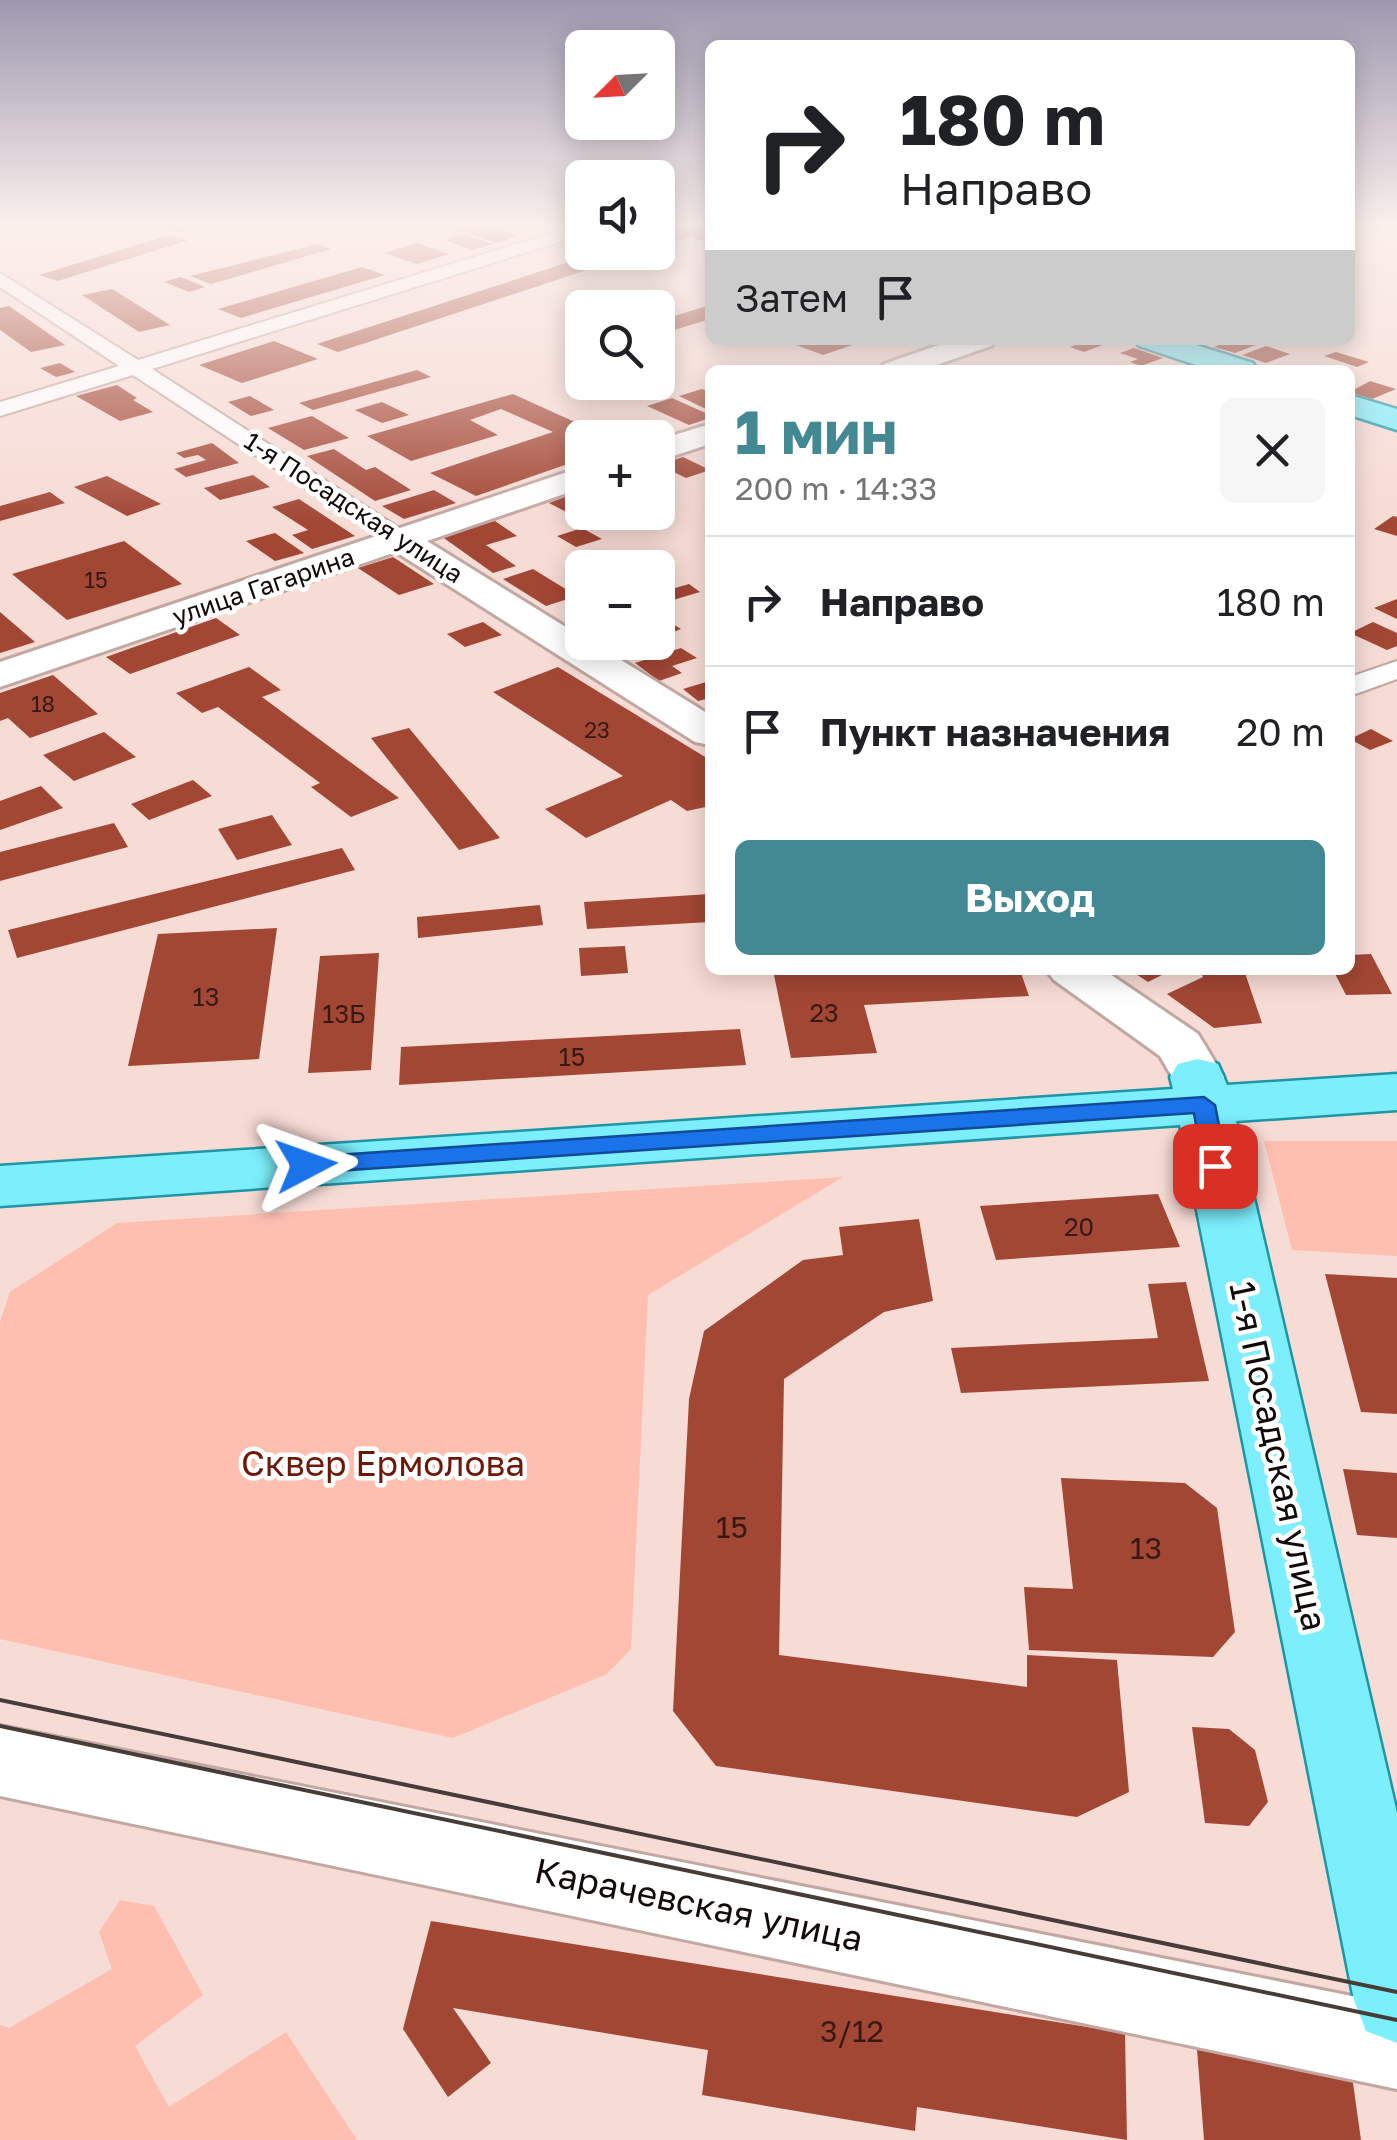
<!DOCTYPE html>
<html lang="ru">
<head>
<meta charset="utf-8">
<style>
  :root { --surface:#fff; --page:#f6f6f6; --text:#202124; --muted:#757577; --line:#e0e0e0; --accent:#438994 }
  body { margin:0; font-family:"Golos Text",sans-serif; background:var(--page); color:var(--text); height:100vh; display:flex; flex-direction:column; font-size:38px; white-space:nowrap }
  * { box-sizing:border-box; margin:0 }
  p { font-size:32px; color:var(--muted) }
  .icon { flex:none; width:55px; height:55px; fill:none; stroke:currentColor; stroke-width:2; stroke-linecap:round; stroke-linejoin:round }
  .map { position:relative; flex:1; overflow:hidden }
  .panel { position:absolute; left:705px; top:365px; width:650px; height:610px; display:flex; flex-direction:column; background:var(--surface); border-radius:15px; box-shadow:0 5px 25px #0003 }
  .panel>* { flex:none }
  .guide { position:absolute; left:705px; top:40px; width:650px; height:305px; border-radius:15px; box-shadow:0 5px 25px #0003; background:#fff; color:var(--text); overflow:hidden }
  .needle { width:65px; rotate:246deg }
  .buttons { position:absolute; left:565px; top:30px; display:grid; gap:20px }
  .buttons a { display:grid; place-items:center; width:110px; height:110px; border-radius:15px; background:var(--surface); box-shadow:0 5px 25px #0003; font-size:50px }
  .pin { position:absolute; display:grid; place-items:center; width:85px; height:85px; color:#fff; margin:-42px; border-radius:20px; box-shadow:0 5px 15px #0006 }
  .me { position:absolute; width:110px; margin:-55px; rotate:86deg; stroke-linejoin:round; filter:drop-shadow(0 0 8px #0008) }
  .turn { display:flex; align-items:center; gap:35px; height:210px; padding:0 30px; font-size:45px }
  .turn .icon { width:130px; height:130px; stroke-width:2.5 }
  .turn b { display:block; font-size:70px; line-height:85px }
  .then { display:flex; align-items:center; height:95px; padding:0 30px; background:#0003; gap:20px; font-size:38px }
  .round { display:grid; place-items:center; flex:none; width:105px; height:105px; border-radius:15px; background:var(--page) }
  .headline { display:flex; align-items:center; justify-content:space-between; height:170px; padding:0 30px }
  h1 { font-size:60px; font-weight:700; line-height:75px; color:var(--accent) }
  .cta { display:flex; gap:20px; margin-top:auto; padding:20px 30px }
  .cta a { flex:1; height:115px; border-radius:15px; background:var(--accent); color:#fff; font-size:40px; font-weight:700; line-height:115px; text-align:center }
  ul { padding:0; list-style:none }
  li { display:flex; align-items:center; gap:30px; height:130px; padding:0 30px; border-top:2px solid var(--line) }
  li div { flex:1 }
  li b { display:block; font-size:38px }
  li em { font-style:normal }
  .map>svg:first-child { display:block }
  .green { fill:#febfb1 }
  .building { fill:#a34735 }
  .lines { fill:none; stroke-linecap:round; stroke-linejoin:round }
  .street-casing { stroke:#c2a8a2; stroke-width:4 }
  .secondary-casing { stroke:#c2a8a2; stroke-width:6 }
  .primary-casing { stroke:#1e96a5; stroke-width:5 }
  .street { fill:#fff; fill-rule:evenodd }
  .secondary { fill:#fff; fill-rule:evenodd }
  .primary { fill:#7ceefc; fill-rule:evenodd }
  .tram { stroke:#483c39; stroke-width:4 }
  .route { fill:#1a73e8; stroke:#114b97; stroke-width:2.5 }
  .labels { text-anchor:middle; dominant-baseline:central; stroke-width:9; stroke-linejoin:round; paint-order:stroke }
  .far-number-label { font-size:22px; fill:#361913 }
  .far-street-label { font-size:25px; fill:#120a08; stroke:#fff }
  .number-label { font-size:25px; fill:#361913 }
  .near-number-label { font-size:30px; fill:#361913 }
  .near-street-label { font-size:35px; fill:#120a08; stroke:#fff }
  .near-park-label { font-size:35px; fill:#6f1807; stroke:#fff }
</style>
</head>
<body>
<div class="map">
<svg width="1397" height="2140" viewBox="0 0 1397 2140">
  <rect width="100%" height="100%" fill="#f7dbd5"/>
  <g class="green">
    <path d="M 1264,1141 L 1397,1141 L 1397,1256 L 1292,1250 Z"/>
    <path d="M 843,1177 L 648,1295 L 631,1649 L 607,1674 L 453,1738 L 0,1639 L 0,1322 L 10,1292 L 117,1223 Z"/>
    <path d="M 120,1900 L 154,1906 L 203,1995 L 135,2046 L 169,2107 L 286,2032 L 357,2140 L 0,2140 L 0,2025 L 9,2028 L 112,1969 L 99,1932 Z"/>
  </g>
  <g class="building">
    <path d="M 167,223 L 203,223 L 178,232 L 155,227 Z"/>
    <path d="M 434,223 L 476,223 L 520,235 L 497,243 Z"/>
    <path d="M 1363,223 L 1397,223 L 1397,224 L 1376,231 L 1354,225 Z"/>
    <path d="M 689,226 L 710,229 L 710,243 L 691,237 L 658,246 L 658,235 Z"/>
    <path d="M 464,234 L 493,244 L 473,250 L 444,240 Z"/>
    <path d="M 169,235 L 189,240 L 58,281 L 39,275 Z"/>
    <path d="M 417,243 L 449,254 L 417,264 L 384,253 Z"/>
    <path d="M 318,244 L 331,249 L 211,284 L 190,276 Z"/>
    <path d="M 581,258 L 602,265 L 338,352 L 317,344 Z"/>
    <path d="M 362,267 L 385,275 L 241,318 L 218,309 Z"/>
    <path d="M 181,277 L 205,287 L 189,292 L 164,282 Z"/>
    <path d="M 112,289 L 170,325 L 139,332 L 82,295 Z"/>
    <path d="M 710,305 L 710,319 L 658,335 L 658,321 Z"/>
    <path d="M 9,306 L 65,345 L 31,352 L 0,330 L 0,308 Z"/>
    <path d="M 783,340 L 864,340 L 864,341 L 823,355 Z"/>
    <path d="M 1090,340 L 1116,340 L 1084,352 L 1070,347 Z"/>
    <path d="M 1231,340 L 1241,340 L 1256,345 L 1235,353 L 1214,347 Z"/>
    <path d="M 274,341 L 318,359 L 242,383 L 199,365 Z"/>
    <path d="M 1266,346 L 1290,354 L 1266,363 L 1242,355 Z"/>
    <path d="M 1134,348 L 1163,358 L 1141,366 L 1130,362 L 1138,359 L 1120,353 Z"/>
    <path d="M 1336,352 L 1369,362 L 1357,367 L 1324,356 Z"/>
    <path d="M 60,363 L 75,372 L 56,377 L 40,368 Z"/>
    <path d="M 417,370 L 431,377 L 313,410 L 299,403 Z"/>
    <path d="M 1370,381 L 1396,389 L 1372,399 L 1350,392 Z"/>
    <path d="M 117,385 L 137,398 L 133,400 L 153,412 L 120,421 L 76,396 Z"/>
    <path d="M 702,389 L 710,392 L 710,411 L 679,396 Z"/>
    <path d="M 513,394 L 610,438 L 582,438 L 582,459 L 476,496 L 430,473 L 553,432 L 501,409 L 470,420 L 498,435 L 411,461 L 367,436 Z"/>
    <path d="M 250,396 L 274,410 L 251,416 L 228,402 Z"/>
    <path d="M 672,398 L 710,415 L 710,418 L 689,425 L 647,406 Z"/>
    <path d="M 382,402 L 409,415 L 382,423 L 355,410 Z"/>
    <path d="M 312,416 L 349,438 L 304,450 L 268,428 Z"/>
    <path d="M 212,443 L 239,463 L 186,477 L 174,469 L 206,460 L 198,455 L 184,458 L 176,453 Z"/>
    <path d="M 334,449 L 366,470 L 375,467 L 411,490 L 375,501 L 307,456 Z"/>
    <path d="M 683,457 L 710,470 L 686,478 L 659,465 Z"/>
    <path d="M 253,475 L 270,487 L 220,500 L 204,488 Z"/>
    <path d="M 107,476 L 161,504 L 127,516 L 74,487 Z"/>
    <path d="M 434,490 L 456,503 L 404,519 L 382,506 Z"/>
    <path d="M 50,492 L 65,503 L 0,521 L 0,506 Z"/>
    <path d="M 565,497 L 582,506 L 582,512 L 597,513 L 580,519 L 549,503 Z"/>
    <path d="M 299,499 L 355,536 L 312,549 L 292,535 L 308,530 L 272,507 Z"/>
    <path d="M 1393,516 L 1397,517 L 1397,536 L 1374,529 Z"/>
    <path d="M 495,521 L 517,536 L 486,545 L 516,566 L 493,573 L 441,536 Z"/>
    <path d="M 582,528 L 602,539 L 576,547 L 557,536 Z"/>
    <path d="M 275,533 L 304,553 L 275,561 L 246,541 Z"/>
    <path d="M 124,541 L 182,584 L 67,620 L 12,574 Z"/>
    <path d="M 393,557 L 434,584 L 399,595 L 358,568 Z"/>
    <path d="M 533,569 L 577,596 L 546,606 L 503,579 Z"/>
    <path d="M 689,584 L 700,592 L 663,603 L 658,598 L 658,593 Z"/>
    <path d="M 1397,599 L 1397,619 L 1374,608 Z"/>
    <path d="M 0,612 L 35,642 L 0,653 Z"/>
    <path d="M 216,618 L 240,635 L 130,674 L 106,657 Z"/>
    <path d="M 668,621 L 681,629 L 658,638 L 658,625 Z"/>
    <path d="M 483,622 L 502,635 L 465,647 L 447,634 Z"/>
    <path d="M 1373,622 L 1397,633 L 1397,646 L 1387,650 L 1350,633 Z"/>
    <path d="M 681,648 L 697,658 L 672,666 L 682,673 L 659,681 L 635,663 Z"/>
    <path d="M 249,667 L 281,690 L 262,697 L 399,798 L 351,817 L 311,787 L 320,783 L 218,707 L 202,713 L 176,693 Z"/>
    <path d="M 558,667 L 710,760 L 710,806 L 687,811 L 671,800 L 586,838 L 545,809 L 623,776 L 493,692 Z"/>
    <path d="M 53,675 L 98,714 L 30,738 L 8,718 L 0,721 L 0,693 Z"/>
    <path d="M 706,682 L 710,686 L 710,698 L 698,701 L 683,689 Z"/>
    <path d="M 409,728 L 500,838 L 459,850 L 371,738 Z"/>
    <path d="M 1371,729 L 1393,741 L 1370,750 L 1350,739 Z"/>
    <path d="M 104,732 L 136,757 L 74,781 L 43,755 Z"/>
    <path d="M 193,780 L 212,796 L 149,820 L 131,804 Z"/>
    <path d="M 41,786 L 63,808 L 0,830 L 0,801 Z"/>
    <path d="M 272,815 L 292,845 L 237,860 L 218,829 Z"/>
    <path d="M 114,823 L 128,847 L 0,881 L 0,852 Z"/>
    <path d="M 342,848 L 355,870 L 17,958 L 8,930 Z"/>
    <path d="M 710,894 L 710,922 L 587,929 L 584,902 Z"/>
    <path d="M 540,905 L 543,925 L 418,938 L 417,917 Z"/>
    <path d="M 277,928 L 259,1059 L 128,1066 L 158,934 Z"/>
    <path d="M 625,946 L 628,973 L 581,976 L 579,948 Z"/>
    <path d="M 379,953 L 371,1070 L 308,1073 L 320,956 Z"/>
    <path d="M 1371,954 L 1392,994 L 1346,995 L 1333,970 L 1350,970 L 1350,955 Z"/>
    <path d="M 773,970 L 1020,970 L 1029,996 L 864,1005 L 877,1053 L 791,1058 Z"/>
    <path d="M 1130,970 L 1172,970 L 1148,982 Z"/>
    <path d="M 1200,970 L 1244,970 L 1262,1023 L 1214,1028 L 1167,994 L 1203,977 Z"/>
    <path d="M 740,1029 L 746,1065 L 399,1085 L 401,1047 Z"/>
    <path d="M 1158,1194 L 1180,1247 L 996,1260 L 980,1206 Z"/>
    <path d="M 919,1219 L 933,1301 L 884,1312 L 784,1379 L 779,1655 L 1027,1687 L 1027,1655 L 1117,1660 L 1129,1792 L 1077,1817 L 716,1766 L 673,1711 L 689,1399 L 704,1331 L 803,1260 L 843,1255 L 839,1227 Z"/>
    <path d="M 1325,1274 L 1397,1278 L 1397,1414 L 1361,1412 Z"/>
    <path d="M 1186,1282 L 1209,1381 L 961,1393 L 951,1348 L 1158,1338 L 1148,1284 Z"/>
    <path d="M 1343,1469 L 1397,1473 L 1397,1538 L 1357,1535 Z"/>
    <path d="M 1061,1478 L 1185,1483 L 1217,1508 L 1235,1632 L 1213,1657 L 1029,1650 L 1024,1587 L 1073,1589 Z"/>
    <path d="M 1192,1727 L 1229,1729 L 1255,1750 L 1268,1802 L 1249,1826 L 1205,1823 Z"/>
    <path d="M 431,1921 L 1125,2033 L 1127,2140 L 917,2107 L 915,2131 L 702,2095 L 708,2050 L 453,2008 L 491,2063 L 448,2097 L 403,2029 Z"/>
    <path d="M 1197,2049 L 1351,2069 L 1361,2140 L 1204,2140 Z"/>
  </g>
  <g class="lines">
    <defs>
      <g id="street">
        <path d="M 582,224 L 582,235 L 152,369 L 410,535 L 414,540 L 410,545 L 392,545 L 133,375 L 0,416 L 0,402 L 119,366 L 0,287 L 0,273 L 138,360 Z"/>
        <path d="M 1397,661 L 1397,679 L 1350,696 L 1350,677 Z"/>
      </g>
      <g id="secondary">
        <path d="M 953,340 L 995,340 L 991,346 L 922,370 L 879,370 L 884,364 Z"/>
        <path d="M 710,424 L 710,444 L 658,461 L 658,440 Z"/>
        <path d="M 582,467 L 582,488 L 427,541 L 582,637 L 582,642 L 592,642 L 710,715 L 710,745 L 695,742 L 396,552 L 0,687 L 0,662 Z"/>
        <path d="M 1046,970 L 1104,970 L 1198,1034 L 1224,1077 L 1217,1089 L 1198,1094 L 1179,1089 L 1160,1056 L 1054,980 Z"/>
        <path d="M 0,1726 L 1397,2005 L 1397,2089 L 0,1796 Z"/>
      </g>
      <g id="primary">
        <path d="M 1135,340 L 1180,340 L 1253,363 L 1257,370 L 1211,370 L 1139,346 Z"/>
        <path d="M 1350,395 L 1397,409 L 1397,430 L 1350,415 Z"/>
        <path d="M 1198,1059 L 1218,1064 L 1227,1085 L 1397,1074 L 1397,1110 L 1236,1121 L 1397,1813 L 1397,2043 L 1366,2031 L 1354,2000 L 1180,1125 L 0,1206 L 0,1166 L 1173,1089 L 1170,1077 L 1178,1064 Z"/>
      </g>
    </defs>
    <use href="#street" class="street-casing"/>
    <use href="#secondary" class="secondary-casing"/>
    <use href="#primary" class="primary-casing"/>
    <use href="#street" class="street"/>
    <use href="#secondary" class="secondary"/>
    <use href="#primary" class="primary"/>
    <g class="tram">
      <path d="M 0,1700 L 1397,1992"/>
      <path d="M 0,1726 L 1397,2020"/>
    </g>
  </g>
  <linearGradient id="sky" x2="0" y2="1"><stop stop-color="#9d98af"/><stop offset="0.43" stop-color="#fbefec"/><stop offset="1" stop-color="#fbefec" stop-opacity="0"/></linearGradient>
  <rect width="1397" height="522" fill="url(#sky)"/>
  <path class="route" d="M 1204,1097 L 1215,1105 L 1227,1166 L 1215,1174 L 1203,1166 L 1194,1113 L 306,1173 L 294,1165 L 306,1157 Z"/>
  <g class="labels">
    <g class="far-number-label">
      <text x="96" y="579">15</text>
      <text x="43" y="703">18</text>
      <text x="597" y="729">23</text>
    </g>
    <g class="far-street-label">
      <text transform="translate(354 507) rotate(33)">1-я Посадская улица</text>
      <text transform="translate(263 586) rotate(-19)">улица Гагарина</text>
    </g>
    <g class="number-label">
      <text x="206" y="996">13</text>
      <text x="824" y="1012">23</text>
      <text x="344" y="1013">13Б</text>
      <text x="572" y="1056">15</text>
      <text x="1079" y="1226">20</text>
    </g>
    <g class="near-number-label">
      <text x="732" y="1527">15</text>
      <text x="1146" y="1548">13</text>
      <text x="852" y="2031">3/12</text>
    </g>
    <g class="near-street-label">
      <text transform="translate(1279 1456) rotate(78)">1-я Посадская улица</text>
      <text transform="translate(699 1904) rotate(12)">Карачевская улица</text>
    </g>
    <g class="near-park-label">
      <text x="383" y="1463">Сквер Ермолова</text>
    </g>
  </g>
</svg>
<div class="buttons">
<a><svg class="needle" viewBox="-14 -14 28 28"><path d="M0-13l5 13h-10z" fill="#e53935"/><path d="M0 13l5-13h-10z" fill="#757577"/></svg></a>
<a><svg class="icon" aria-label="sound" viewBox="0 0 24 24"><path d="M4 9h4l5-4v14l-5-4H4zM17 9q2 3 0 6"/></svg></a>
<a><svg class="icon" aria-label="search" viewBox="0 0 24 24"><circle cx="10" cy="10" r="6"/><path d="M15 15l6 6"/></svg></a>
<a>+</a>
<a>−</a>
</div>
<div class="pin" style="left:1215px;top:1166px;background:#d93025"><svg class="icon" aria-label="arrive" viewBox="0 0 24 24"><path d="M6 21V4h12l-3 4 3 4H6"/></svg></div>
<svg class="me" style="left:306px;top:1165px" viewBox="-20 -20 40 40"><path d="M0-17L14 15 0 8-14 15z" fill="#1a73e8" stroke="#fff" stroke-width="4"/></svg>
<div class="guide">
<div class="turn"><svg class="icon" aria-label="right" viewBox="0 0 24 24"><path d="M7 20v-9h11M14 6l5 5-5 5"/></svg><div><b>180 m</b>Направо</div></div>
<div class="then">Затем<svg class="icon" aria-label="arrive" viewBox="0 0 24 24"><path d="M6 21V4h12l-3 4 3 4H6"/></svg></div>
</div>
<section class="panel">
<div class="headline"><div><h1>1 мин</h1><p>200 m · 14:33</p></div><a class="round"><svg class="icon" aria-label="close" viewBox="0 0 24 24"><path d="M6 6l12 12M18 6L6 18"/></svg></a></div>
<ul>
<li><svg class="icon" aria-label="right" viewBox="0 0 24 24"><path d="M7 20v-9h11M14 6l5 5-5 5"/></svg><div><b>Направо</b></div><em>180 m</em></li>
<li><svg class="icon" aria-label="arrive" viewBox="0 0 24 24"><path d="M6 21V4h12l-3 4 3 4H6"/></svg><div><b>Пункт назначения</b></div><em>20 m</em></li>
</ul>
<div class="cta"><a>Выход</a></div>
</section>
</div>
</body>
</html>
